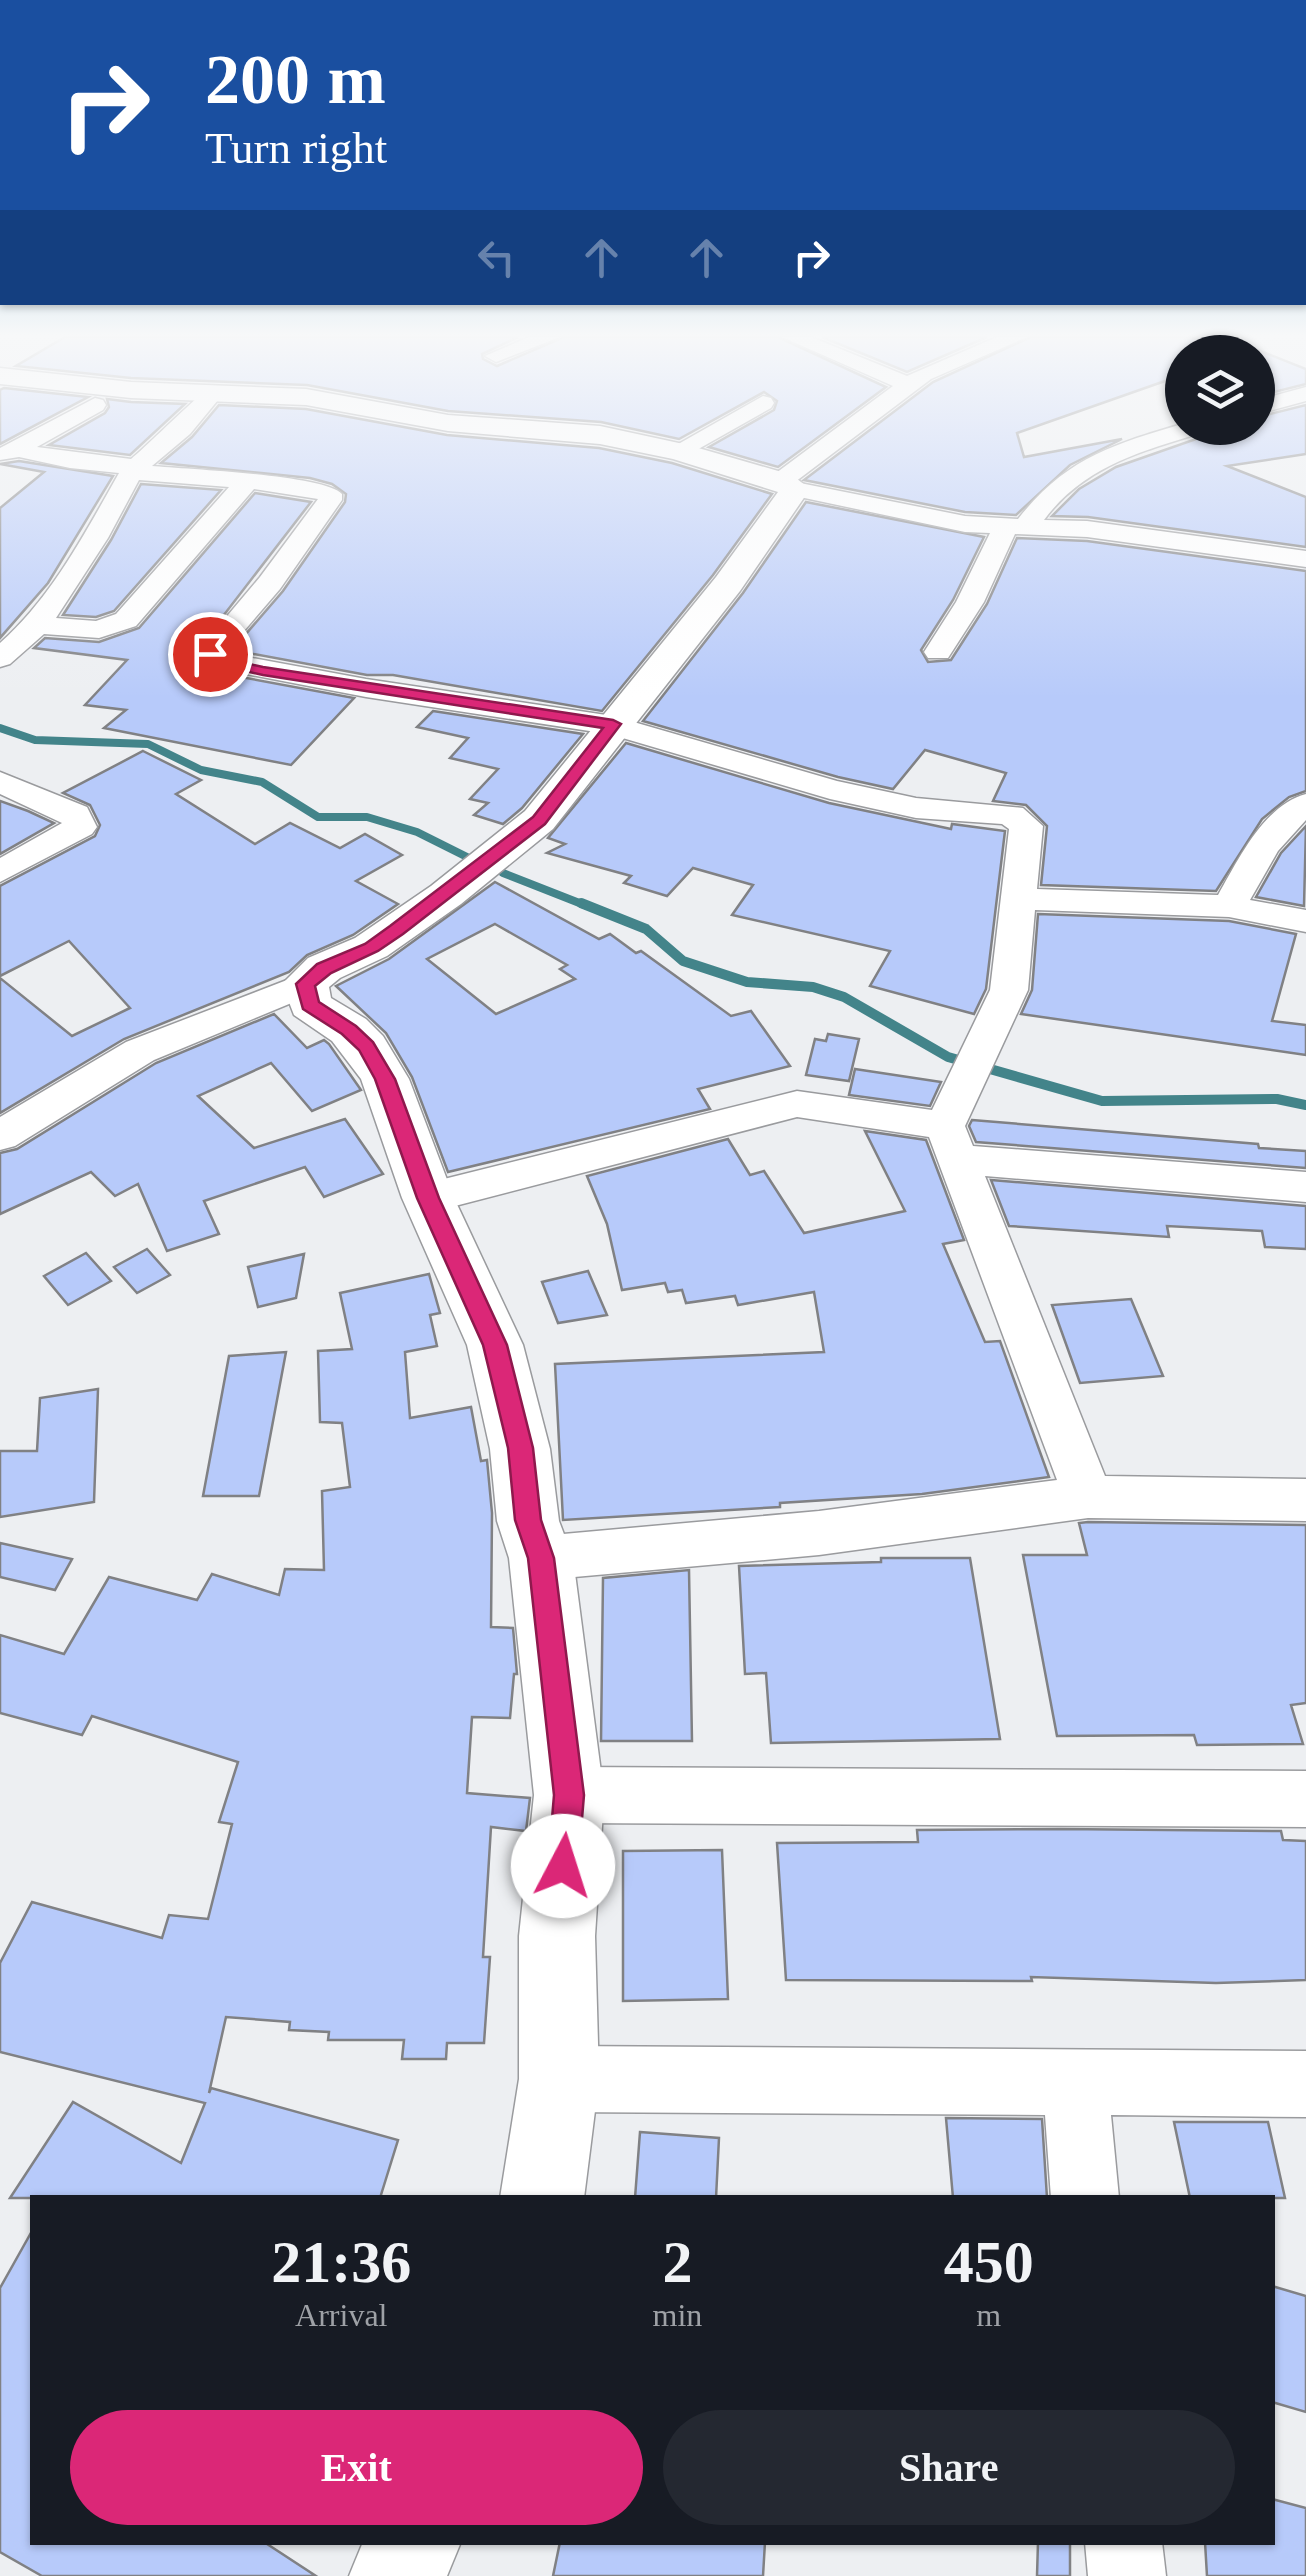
<!DOCTYPE html>
<html lang="en">
<head>
<meta charset="utf-8">
<style>
  :root { --surface:#171b24; --page:#242831; --text:#f1f3f6; --muted:#9ea1a6; --accent:#db2777 }
  body { margin:0; font-family:"Times New Roman",serif; background:var(--page); color:var(--text); height:100vh; display:flex; flex-direction:column; font-size:38px; white-space:nowrap }
  * { box-sizing:border-box; margin:0 }
  p { font-size:32px; color:var(--muted) }
  .icon { flex:none; width:55px; height:55px; fill:none; stroke:currentColor; stroke-width:2; stroke-linecap:round; stroke-linejoin:round }
  .map { position:relative; flex:1; overflow:hidden }
  .drawer { position:absolute; left:30px; top:2195px; width:1245px; height:350px; display:flex; flex-direction:column; background:var(--surface); border-radius:0px; box-shadow:0 2px 8px #0004 }
  .drawer>* { flex:none }
  .hud { position:absolute; left:0px; top:0px; width:1308px; height:305px; box-shadow:0 2px 8px #0004; background:#1a4fa0; color:#fff; overflow:hidden }
  .controls { position:absolute; left:1165px; top:335px; display:grid; gap:20px }
  .controls a { display:grid; place-items:center; width:110px; height:110px; border-radius:50%; background:var(--surface); box-shadow:0 2px 8px #0004; font-size:50px }
  .pin { position:absolute; display:grid; place-items:center; width:85px; height:85px; color:#fff; margin:-42px; border:5px solid #fff; border-radius:50%; box-shadow:0 2px 10px #0007 }
  .me { position:absolute; width:110px; margin:-55px; rotate:5deg; stroke-linejoin:round; filter:drop-shadow(0 0 8px #0008) }
  .turn { display:flex; align-items:center; gap:35px; height:210px; padding:0 40px; font-size:45px }
  .turn .icon { width:130px; height:130px; stroke-width:2.5 }
  .turn b { display:block; font-size:70px; line-height:85px }
  .lanes { display:flex; align-items:center; height:95px; padding:0 40px; background:#0003; justify-content:center; gap:50px; direction:ltr }
  .lanes .off { opacity:.35 }
  .eta { display:flex; justify-content:space-evenly; align-items:center; height:170px; text-align:center }
  .eta b { font-size:60px; font-weight:700; line-height:70px }
  .action { display:flex; gap:20px; margin-top:auto; padding:20px 40px }
  .action a { flex:1; height:115px; border-radius:60px; background:var(--accent); color:#fff; font-size:40px; font-weight:700; line-height:115px; text-align:center }
  .action a+a { background:var(--page); color:var(--text) }
  .map>svg:first-child { display:block }
  .lines { fill:none; stroke-linecap:round; stroke-linejoin:round }
  .stream-far1 { stroke:#43848a; stroke-width:8 }
  .stream { stroke:#43848a; stroke-width:10 }
  .building { fill:#b7cafa; stroke:#808184; stroke-width:2.5; fill-rule:evenodd }
  .street-casing { stroke:#9a9b9e; stroke-width:3 }
  .secondary-casing { stroke:#9a9b9e; stroke-width:3 }
  .street { fill:#fff; fill-rule:evenodd }
  .secondary { fill:#fff; fill-rule:evenodd }
  .route { fill:#db2777; stroke:#8e194d; stroke-width:2.5 }
</style>
</head>
<body>
<div class="map">
<svg width="1306" height="2576" viewBox="0 0 1306 2576">
  <rect width="100%" height="100%" fill="#edeff2"/>
  <g class="lines">
    <g class="stream-far1">
      <path d="M 0,728 L 35,740 L 148,744 L 201,770 L 262,782 L 318,817 L 367,817 L 417,832 L 477,862"/>
      <path d="M 503,873 L 587,906"/>
    </g>
    <path class="stream" d="M 581,903 L 646,929 L 683,961 L 747,982 L 813,987 L 844,997 L 948,1057 L 1102,1101 L 1277,1099 L 1306,1105"/>
  </g>
  <g class="building">
    <path d="M 65,337 L 518,337 L 482,354 L 483,359 L 497,366 L 564,337 L 778,337 L 886,387 L 778,467 L 709,447 L 774,410 L 777,401 L 764,392 L 679,439 L 601,422 L 448,411 L 307,385 L 131,378 L 16,366 Z"/>
    <path d="M 822,337 L 987,337 L 907,372 Z"/>
    <path d="M 1031,337 L 1191,337 L 1238,352 L 1182,352 L 1182,375 L 1017,433 L 1024,457 L 1122,439 L 1070,465 L 1016,515 L 965,512 L 804,480 L 933,382 Z"/>
    <path d="M 1258,350 L 1306,369 L 1306,384 L 1258,396 Z"/>
    <path d="M 4,388 L 88,397 L 0,444 L 0,390 Z"/>
    <path d="M 107,399 L 131,402 L 185,404 L 130,455 L 49,445 L 105,413 L 109,407 Z"/>
    <path d="M 219,405 L 306,409 L 447,435 L 599,448 L 672,463 L 772,494 L 713,575 L 602,711 L 393,675 L 367,675 L 232,650 L 283,591 L 345,502 L 346,494 L 332,484 L 310,478 L 161,463 L 192,437 Z"/>
    <path d="M 1306,405 L 1306,454 L 1227,466 L 1306,497 L 1306,547 L 1088,517 L 1052,516 L 1079,489 L 1116,467 L 1202,437 L 1209,428 L 1258,428 L 1258,417 Z"/>
    <path d="M 19,461 L 113,476 L 48,583 L 0,638 L 0,508 L 44,472 L 0,464 Z"/>
    <path d="M 141,484 L 221,490 L 114,611 L 96,617 L 63,615 L 111,540 Z"/>
    <path d="M 255,493 L 311,502 L 193,655 L 203,670 L 354,698 L 291,765 L 104,728 L 126,710 L 85,705 L 127,660 L 34,648 L 45,638 L 99,642 L 139,628 Z"/>
    <path d="M 806,502 L 984,537 L 953,600 L 921,650 L 928,662 L 951,660 L 987,604 L 1017,538 L 1087,541 L 1306,571 L 1306,791 L 1289,797 L 1262,819 L 1216,891 L 1041,885 L 1047,826 L 1026,805 L 993,801 L 1006,773 L 925,750 L 893,789 L 838,777 L 643,721 L 743,593 Z"/>
    <path d="M 433,711 L 583,734 L 522,808 L 503,824 L 474,815 L 488,803 L 470,799 L 498,769 L 450,758 L 468,738 L 417,727 Z"/>
    <path d="M 626,743 L 829,803 L 951,829 L 952,824 L 1005,831 L 986,989 L 974,1014 L 870,986 L 890,951 L 732,915 L 753,885 L 693,868 L 667,896 L 624,883 L 631,876 L 547,853 L 565,844 L 548,838 Z"/>
    <path d="M 143,751 L 201,780 L 176,794 L 255,844 L 290,823 L 340,848 L 365,834 L 402,855 L 356,881 L 398,904 L 353,935 L 307,955 L 289,972 L 124,1039 L 0,1113 L 0,978 L 72,1036 L 130,1008 L 69,941 L 0,976 L 0,886 L 95,836 L 100,825 L 90,805 L 63,793 Z"/>
    <path d="M 0,801 L 28,811 L 54,823 L 0,854 Z"/>
    <path d="M 1306,826 L 1304,906 L 1256,897 L 1281,853 Z"/>
    <path d="M 495,882 L 599,939 L 610,934 L 636,953 L 641,951 L 731,1016 L 751,1011 L 790,1066 L 698,1089 L 710,1109 L 448,1172 L 412,1077 L 386,1033 L 336,986 L 389,959 ZM 495,924 L 567,965 L 560,969 L 575,979 L 496,1014 L 427,959 Z"/>
    <path d="M 1038,914 L 1229,921 L 1296,934 L 1272,1021 L 1306,1025 L 1306,1055 L 1021,1014 L 1032,990 Z"/>
    <path d="M 274,1014 L 307,1048 L 324,1040 L 329,1044 L 361,1090 L 312,1111 L 271,1063 L 198,1096 L 254,1148 L 345,1119 L 383,1174 L 324,1197 L 305,1167 L 204,1201 L 219,1234 L 167,1251 L 138,1184 L 115,1196 L 91,1172 L 0,1214 L 0,1153 L 17,1149 L 156,1063 Z"/>
    <path d="M 828,1034 L 859,1039 L 849,1081 L 806,1075 L 815,1039 L 826,1041 Z"/>
    <path d="M 855,1069 L 941,1082 L 930,1106 L 849,1095 Z"/>
    <path d="M 972,1120 L 1258,1144 L 1259,1148 L 1306,1151 L 1306,1168 L 976,1142 L 969,1126 Z"/>
    <path d="M 865,1131 L 926,1140 L 964,1240 L 943,1244 L 985,1342 L 1000,1341 L 1049,1477 L 922,1494 L 780,1503 L 780,1507 L 563,1520 L 555,1364 L 824,1352 L 814,1292 L 738,1305 L 735,1296 L 686,1303 L 682,1290 L 668,1292 L 665,1283 L 622,1290 L 607,1224 L 587,1176 L 728,1139 L 750,1175 L 764,1171 L 804,1233 L 905,1211 Z"/>
    <path d="M 991,1180 L 1306,1206 L 1306,1249 L 1265,1247 L 1262,1231 L 1167,1226 L 1169,1237 L 1009,1226 Z"/>
    <path d="M 147,1249 L 170,1275 L 137,1293 L 114,1267 Z"/>
    <path d="M 86,1253 L 111,1281 L 68,1305 L 44,1276 Z"/>
    <path d="M 304,1254 L 296,1298 L 258,1307 L 248,1267 Z"/>
    <path d="M 588,1271 L 607,1315 L 558,1323 L 542,1282 Z"/>
    <path d="M 429,1274 L 440,1313 L 430,1315 L 437,1346 L 405,1352 L 410,1418 L 471,1407 L 481,1461 L 487,1460 L 492,1513 L 491,1627 L 513,1628 L 517,1674 L 514,1674 L 510,1718 L 472,1717 L 467,1793 L 530,1798 L 526,1831 L 491,1827 L 483,1957 L 490,1957 L 484,2043 L 447,2043 L 446,2059 L 402,2059 L 404,2040 L 328,2040 L 329,2032 L 289,2030 L 290,2022 L 226,2017 L 209,2093 L 211,2088 L 398,2140 L 380,2198 L 10,2198 L 73,2102 L 181,2163 L 205,2103 L 0,2052 L 0,1963 L 32,1902 L 162,1938 L 169,1915 L 208,1919 L 232,1824 L 219,1822 L 238,1762 L 92,1716 L 82,1735 L 0,1713 L 0,1635 L 64,1654 L 109,1577 L 197,1600 L 212,1574 L 279,1595 L 285,1569 L 324,1570 L 322,1491 L 350,1487 L 342,1423 L 320,1422 L 318,1351 L 352,1349 L 340,1293 Z"/>
    <path d="M 1131,1299 L 1163,1376 L 1080,1383 L 1052,1305 Z"/>
    <path d="M 286,1352 L 259,1496 L 203,1496 L 229,1356 Z"/>
    <path d="M 98,1389 L 94,1502 L 0,1517 L 0,1451 L 37,1451 L 40,1398 Z"/>
    <path d="M 1088,1522 L 1306,1525 L 1306,1703 L 1291,1705 L 1303,1744 L 1197,1745 L 1194,1735 L 1057,1736 L 1023,1555 L 1087,1555 L 1079,1523 Z"/>
    <path d="M 0,1543 L 72,1559 L 55,1590 L 0,1577 Z"/>
    <path d="M 881,1558 L 970,1558 L 1000,1739 L 771,1743 L 766,1673 L 745,1674 L 739,1566 L 881,1562 Z"/>
    <path d="M 689,1570 L 692,1741 L 601,1741 L 603,1578 Z"/>
    <path d="M 1061,1829 L 1281,1831 L 1283,1840 L 1306,1841 L 1306,1980 L 1216,1983 L 1031,1977 L 1032,1981 L 786,1980 L 777,1843 L 918,1842 L 917,1830 Z"/>
    <path d="M 722,1850 L 728,1999 L 623,2001 L 623,1851 Z"/>
    <path d="M 946,2118 L 1042,2119 L 1047,2198 L 953,2198 Z"/>
    <path d="M 1174,2122 L 1268,2122 L 1285,2198 L 1190,2198 Z"/>
    <path d="M 640,2132 L 719,2138 L 716,2198 L 635,2198 Z"/>
    <path d="M 32,2231 L 32,2542 L 264,2542 L 316,2576 L 42,2576 L 0,2552 L 0,2288 Z"/>
    <path d="M 1272,2286 L 1306,2296 L 1306,2412 L 1272,2402 Z"/>
    <path d="M 1272,2499 L 1306,2508 L 1306,2576 L 1207,2576 L 1205,2542 L 1272,2542 Z"/>
    <path d="M 560,2542 L 765,2542 L 763,2576 L 553,2576 Z"/>
    <path d="M 1038,2542 L 1070,2542 L 1070,2576 L 1037,2576 Z"/>
  </g>
  <g class="lines">
    <defs>
      <g id="street">
        <path d="M 529,337 L 560,337 L 496,362 L 485,356 Z"/>
        <path d="M 782,337 L 811,337 L 907,376 L 997,337 L 1027,337 L 931,379 L 795,482 L 965,516 L 1018,519 C 1066,458 1112,445 1182,424 L 1182,428 L 1205,428 L 1201,433 C 1140,452 1084,466 1044,520 L 1087,521 L 1306,551 L 1306,567 L 1087,537 L 1015,534 L 984,602 L 948,658 L 928,658 L 924,652 L 956,602 L 990,533 L 965,532 L 795,496 L 786,494 L 784,488 L 772,486 L 769,481 L 772,476 L 893,386 Z"/>
        <path d="M 1306,387 L 1306,401 L 1258,414 L 1258,400 Z"/>
        <path d="M 210,388 L 218,390 L 221,395 L 218,400 L 190,434 L 152,466 C 185,469 325,475 342,494 L 342,500 L 280,589 L 225,653 L 366,679 L 613,716 L 837,781 L 916,798 L 1023,808 L 1043,826 L 1037,889 L 1218,895 C 1238,860 1264,805 1306,794 L 1306,820 L 1278,851 L 1250,900 L 1306,910 L 1306,932 L 1229,917 L 1035,910 L 1028,990 L 965,1126 L 973,1146 L 1306,1172 L 1306,1202 L 985,1176 L 1105,1476 L 1306,1479 L 1306,1521 L 1088,1518 L 819,1555 L 541,1580 L 523,1574 L 515,1558 L 523,1542 L 541,1536 L 819,1511 L 1057,1480 L 929,1137 L 797,1117 L 428,1213 L 413,1209 L 407,1198 L 413,1187 L 428,1183 L 797,1091 L 932,1110 L 990,990 L 1009,829 L 1002,824 L 916,818 L 830,799 L 609,734 L 366,697 L 204,666 L 196,653 L 260,577 L 318,499 L 254,489 L 136,626 L 99,638 L 44,634 L 10,664 L 0,667 L 0,643 C 52,597 85,533 119,473 L 70,468 L 19,457 L 0,460 L 0,448 L 95,398 L 103,400 L 106,405 L 103,410 L 37,447 L 131,459 C 144,449 203,390 210,388 ZM 139,480 L 229,487 L 116,614 L 96,621 L 56,618 L 108,538 Z"/>
        <path d="M 763,396 L 771,398 L 774,403 L 771,408 L 686,456 L 670,456 L 666,451 Z"/>
        <path d="M 0,772 L 87,807 L 97,827 L 92,834 L 0,882 L 0,858 L 62,823 L 0,794 Z"/>
        <path d="M 305,973 L 318,976 L 324,984 L 318,992 L 154,1060 L 15,1146 L 0,1150 L 0,1117 L 126,1042 Z"/>
        <path d="M 569,1767 L 1306,1771 L 1306,1827 L 569,1823 L 549,1815 L 540,1795 L 549,1775 Z"/>
        <path d="M 559,2046 L 1306,2051 L 1306,2117 L 1111,2115 L 1119,2198 L 1051,2198 L 1045,2115 L 559,2112 L 536,2102 L 526,2079 L 536,2056 Z"/>
        <path d="M 1085,2542 L 1162,2542 L 1166,2576 L 1088,2576 Z"/>
      </g>
      <g id="secondary">
        <path d="M 0,368 L 131,382 L 306,389 L 448,415 L 600,426 L 688,445 L 792,475 L 810,489 L 740,591 L 553,829 L 461,904 L 387,956 L 340,978 L 329,987 L 331,998 L 366,1019 L 383,1036 L 409,1079 L 454,1198 L 523,1345 L 550,1449 L 559,1521 L 573,1558 L 604,1795 L 595,1936 L 599,2079 L 584,2198 L 500,2198 L 519,2079 L 519,1936 L 534,1795 L 509,1558 L 497,1521 L 490,1449 L 467,1345 L 402,1198 L 361,1079 L 332,1041 L 294,1015 L 282,984 L 308,958 L 355,938 L 431,886 L 525,811 L 716,577 L 778,492 L 673,459 L 600,444 L 448,431 L 306,405 L 131,398 L 0,384 Z"/>
        <path d="M 363,2542 L 461,2542 L 447,2576 L 349,2576 Z"/>
      </g>
    </defs>
    <use href="#street" class="street-casing"/>
    <use href="#secondary" class="secondary-casing"/>
    <use href="#street" class="street"/>
    <use href="#secondary" class="secondary"/>
  </g>
  <linearGradient id="sky" x2="0" y2="1"><stop stop-color="#69afd1"/><stop offset="0.48" stop-color="#f7f8f9"/><stop offset="1" stop-color="#f7f8f9" stop-opacity="0"/></linearGradient>
  <rect width="1306" height="698" fill="url(#sky)"/>
  <path class="route" d="M 210,649 L 219,657 L 263,667 L 613,720 L 621,724 L 545,824 L 403,934 L 378,951 L 331,973 L 315,986 L 319,1002 L 356,1026 L 373,1042 L 395,1079 L 439,1198 L 507,1345 L 533,1448 L 541,1520 L 554,1558 L 584,1795 L 578,1866 L 574,1876 L 563,1881 L 552,1876 L 548,1866 L 554,1795 L 528,1558 L 515,1520 L 508,1448 L 483,1345 L 417,1198 L 375,1079 L 359,1050 L 342,1034 L 303,1009 L 296,984 L 317,964 L 365,944 L 390,926 L 533,817 L 603,728 L 263,675 L 209,663 L 203,654 Z"/>
</svg>
<div class="controls">
<a><svg class="icon" aria-label="layers" viewBox="0 0 24 24"><path d="M12 4l9 5-9 5-9-5zM3 14l9 5 9-5"/></svg></a>
</div>
<div class="pin" style="left:210px;top:654px;background:#d93025"><svg class="icon" aria-label="arrive" viewBox="0 0 24 24"><path d="M6 21V4h12l-3 4 3 4H6"/></svg></div>
<svg class="me" style="left:563px;top:1866px" viewBox="-20 -20 40 40"><circle r="19" fill="#fff"/><path d="M0-13L10 11 0 6-10 11z" fill="#db2777"/></svg>
<div class="hud">
<div class="turn"><svg class="icon" aria-label="right" viewBox="0 0 24 24"><path d="M7 20v-9h11M14 6l5 5-5 5"/></svg><div><b>200 m</b>Turn right</div></div>
<div class="lanes"><svg class="icon off" aria-label="left" viewBox="0 0 24 24"><path d="M17 20v-9H6M10 6l-5 5 5 5"/></svg><svg class="icon off" aria-label="ahead" viewBox="0 0 24 24"><path d="M12 20V5M6 11l6-6 6 6"/></svg><svg class="icon off" aria-label="ahead" viewBox="0 0 24 24"><path d="M12 20V5M6 11l6-6 6 6"/></svg><svg class="icon" aria-label="right" viewBox="0 0 24 24"><path d="M7 20v-9h11M14 6l5 5-5 5"/></svg></div>
</div>
<section class="drawer">
<div class="eta">
<div><b>21:36</b><p>Arrival</p></div>
<div><b>2</b><p>min</p></div>
<div><b>450</b><p>m</p></div>
</div>
<div class="action"><a>Exit</a><a>Share</a></div>
</section>
</div>
</body>
</html>
